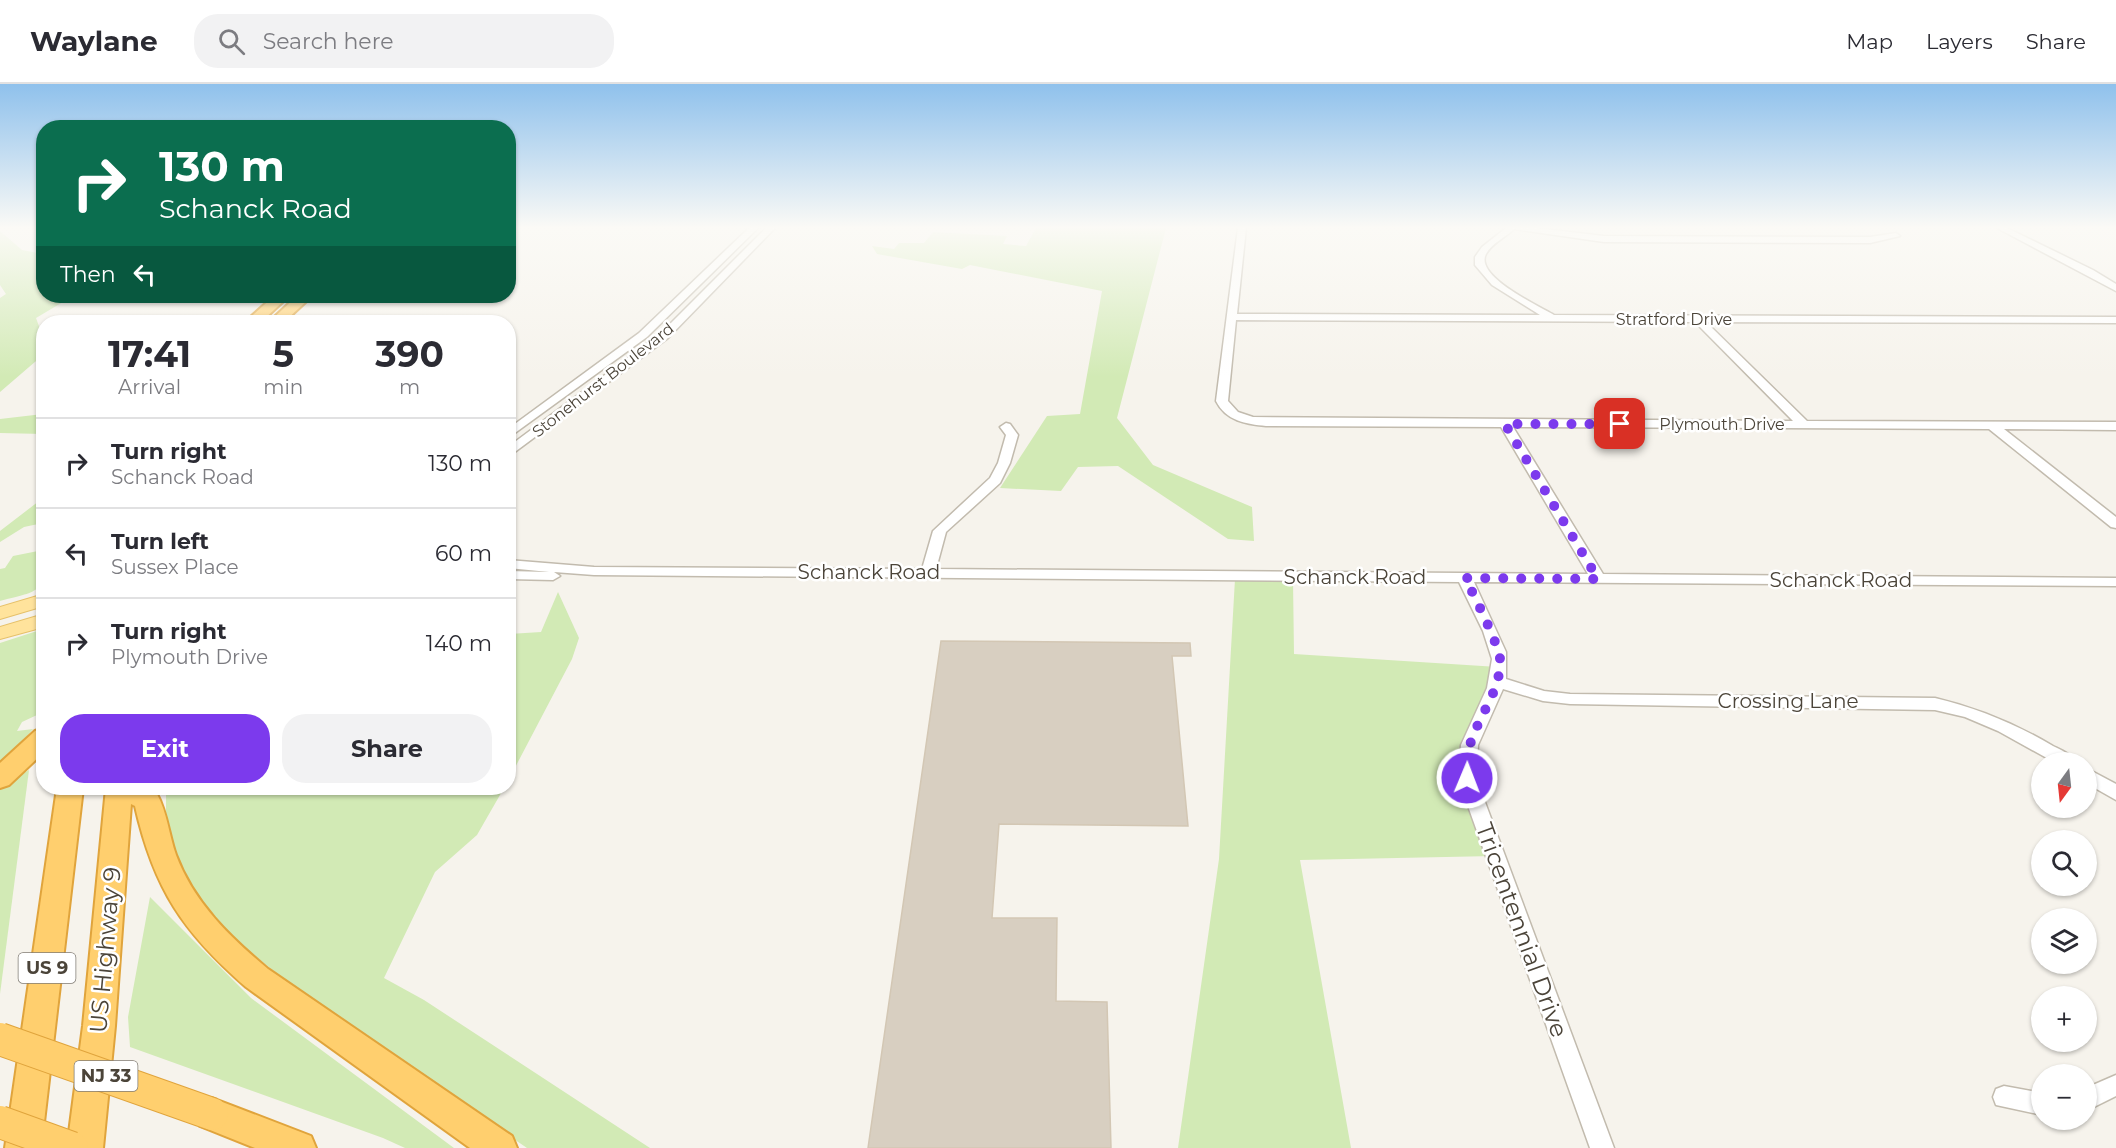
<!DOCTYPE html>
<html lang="en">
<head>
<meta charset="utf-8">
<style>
  :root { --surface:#fff; --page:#f2f2f3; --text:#2b2b33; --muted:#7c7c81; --line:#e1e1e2; --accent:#7c3aed }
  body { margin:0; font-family:Montserrat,sans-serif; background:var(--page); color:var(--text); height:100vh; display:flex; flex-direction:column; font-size:22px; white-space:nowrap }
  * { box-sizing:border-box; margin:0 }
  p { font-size:20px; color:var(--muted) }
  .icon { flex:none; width:33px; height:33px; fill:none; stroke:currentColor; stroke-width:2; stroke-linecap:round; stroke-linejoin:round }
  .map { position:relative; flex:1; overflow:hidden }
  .sheet { position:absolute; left:36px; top:231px; width:480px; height:480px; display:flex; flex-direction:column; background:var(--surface); border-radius:24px; box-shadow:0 2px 4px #0004 }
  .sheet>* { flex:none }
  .banner { position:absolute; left:36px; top:36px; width:480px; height:183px; border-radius:24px; box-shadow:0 2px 4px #0004; background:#0b6e4f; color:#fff; overflow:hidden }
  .needle { width:39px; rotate:195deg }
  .fabs { position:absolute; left:2031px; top:668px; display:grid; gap:12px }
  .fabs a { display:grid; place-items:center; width:66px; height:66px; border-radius:50%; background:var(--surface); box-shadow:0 2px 4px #0004; font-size:30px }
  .pin { position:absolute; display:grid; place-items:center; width:51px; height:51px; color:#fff; margin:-26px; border-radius:12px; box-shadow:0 3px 9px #0006 }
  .me { position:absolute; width:66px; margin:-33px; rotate:1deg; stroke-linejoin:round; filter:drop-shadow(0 0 4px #0008) }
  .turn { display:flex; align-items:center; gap:21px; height:126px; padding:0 24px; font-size:27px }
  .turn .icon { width:78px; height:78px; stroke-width:2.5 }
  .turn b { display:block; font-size:42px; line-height:51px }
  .then { display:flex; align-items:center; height:57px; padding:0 24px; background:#0003; gap:12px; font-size:22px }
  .eta { display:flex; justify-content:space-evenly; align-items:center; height:102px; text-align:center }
  .eta b { font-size:36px; font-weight:700; line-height:42px }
  .cta { display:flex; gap:12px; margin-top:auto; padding:12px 24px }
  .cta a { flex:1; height:69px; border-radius:24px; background:var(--accent); color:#fff; font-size:24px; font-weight:700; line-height:69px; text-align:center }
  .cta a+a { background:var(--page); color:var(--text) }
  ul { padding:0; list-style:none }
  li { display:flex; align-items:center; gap:18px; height:90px; padding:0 24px; border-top:2px solid var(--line) }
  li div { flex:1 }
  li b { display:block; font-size:22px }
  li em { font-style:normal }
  header { display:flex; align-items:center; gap:36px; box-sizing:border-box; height:84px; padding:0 30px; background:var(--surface); border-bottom:2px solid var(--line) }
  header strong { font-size:28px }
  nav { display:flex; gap:33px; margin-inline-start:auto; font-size:21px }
  .search { width:420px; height:54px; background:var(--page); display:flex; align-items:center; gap:15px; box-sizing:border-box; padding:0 21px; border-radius:24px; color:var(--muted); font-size:22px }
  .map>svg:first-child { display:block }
  .green { fill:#d2eab5 }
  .building { fill:#d8cfc1; stroke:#d3c7b4; stroke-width:1.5 }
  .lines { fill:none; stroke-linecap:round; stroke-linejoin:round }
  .minor-casing { stroke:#c2bbae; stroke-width:3 }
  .major-casing { stroke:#e6c16a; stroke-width:2 }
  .highway-casing { stroke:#e0a43c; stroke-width:4 }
  .minor { fill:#fff; fill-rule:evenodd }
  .major { fill:#ffe39c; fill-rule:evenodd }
  .highway { fill:#ffcf6e; fill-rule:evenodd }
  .highway-bridge-casing { stroke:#e0a43c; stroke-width:34; stroke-linecap:butt }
  .highway-bridge { stroke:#ffcf6e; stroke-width:32 }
  .route { stroke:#7c3aed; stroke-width:10; stroke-dasharray:0 18 }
  .labels { text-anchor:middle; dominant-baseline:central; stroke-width:5; stroke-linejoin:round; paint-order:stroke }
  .far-street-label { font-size:16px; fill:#4b4439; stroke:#fff }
  .shield { fill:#fff; stroke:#817c74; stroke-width:1.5 }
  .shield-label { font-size:18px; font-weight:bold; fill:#4b4439 }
  .street-label { font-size:20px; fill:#4b4439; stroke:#fff }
  .near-street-label { font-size:24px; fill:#4b4439; stroke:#fff }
</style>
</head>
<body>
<header>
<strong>Waylane</strong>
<div class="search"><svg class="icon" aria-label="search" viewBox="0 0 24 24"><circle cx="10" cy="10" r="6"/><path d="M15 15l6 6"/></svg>Search here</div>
<nav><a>Map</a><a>Layers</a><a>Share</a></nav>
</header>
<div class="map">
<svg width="2116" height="1064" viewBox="0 0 2116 1064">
  <rect width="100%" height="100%" fill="#f6f3ec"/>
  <g class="green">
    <path d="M 1036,144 L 1166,144 L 1117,334 L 1153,381 L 1252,423 L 1254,457 L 1228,455 L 1118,382 L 1078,383 L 1061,407 L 1000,404 L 1047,332 L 1080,330 L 1102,207 L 970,181 L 962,185 L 877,170 L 872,162 L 894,165 L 899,159 L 924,159 L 933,148 L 1007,152 L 1003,160 L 1026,162 Z"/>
    <path d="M 0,147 L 22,166 L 43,170 L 44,212 L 73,212 L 36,234 L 43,253 L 43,271 L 0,308 L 0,214 L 6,210 L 0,201 Z"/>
    <path d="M 43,330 L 43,350 L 0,349 L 0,335 Z"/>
    <path d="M 43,414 L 43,439 L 24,443 L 0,458 L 0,447 Z"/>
    <path d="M 43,466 C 44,510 42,506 0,517 L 0,485 L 5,484 L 13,472 Z"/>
    <path d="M 1235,495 L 1293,496 L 1294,570 L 1498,583 L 1465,675 L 1494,772 L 1300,776 L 1351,1064 L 1178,1064 L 1219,775 Z"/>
    <path d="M 558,508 L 579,554 L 572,575 L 509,695 L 509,550 L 541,548 Z"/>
    <path d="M 40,546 L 43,549 L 37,631 L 22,638 L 17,647 L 33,645 L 0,684 L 0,559 Z"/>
    <path d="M 29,686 L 0,910 L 0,703 Z"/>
    <path d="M 166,704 L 504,704 L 477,751 L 435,788 L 384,894 L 424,916 L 650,1064 L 527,1064 L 307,914 L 206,832 L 166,749 Z"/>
    <path d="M 150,813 L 251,914 L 454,1064 L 405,1064 L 383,1054 L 130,963 L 128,933 Z"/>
  </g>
  <path class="building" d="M 941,557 L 1190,559 L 1191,572 L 1172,572 L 1188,742 L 999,740 L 992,834 L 1057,834 L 1056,917 L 1107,918 L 1111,1064 L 868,1064 Z"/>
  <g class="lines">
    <defs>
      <g id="minor">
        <path d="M 749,144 L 758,144 L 647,253 L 508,354 L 508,345 L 639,249 Z"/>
        <path d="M 766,144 L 775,144 L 668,254 L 508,373 L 508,363 L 660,250 Z"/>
        <path d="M 1238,144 L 1246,144 L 1237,230 L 1540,231 L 1492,201 L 1475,181 L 1475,173 L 1482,163 L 1506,144 L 1536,144 L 1604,152 L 1870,153 L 1896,149 L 1900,152 L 1870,159 L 1604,158 L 1514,145 C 1506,153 1492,159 1486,170 C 1474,192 1539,222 1554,231 L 2116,233 L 2116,239 L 1706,238 L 1807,337 L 2116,338 L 2116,346 L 2004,345 L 2116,433 L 2116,444 L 2111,443 L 1989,345 L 1513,343 L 1603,490 L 2116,494 L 2116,502 L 1474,498 L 1506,568 L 1506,595 L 1544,607 L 1570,610 L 1935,614 C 1977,624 2016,640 2053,662 C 2061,666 2071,670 2076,678 L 2054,678 L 1998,647 L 1965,633 L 1935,626 L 1570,620 L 1543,617 L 1503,605 L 1478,661 L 1476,694 L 1614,1064 L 1590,1064 L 1458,694 L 1461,661 L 1487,604 L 1492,575 L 1483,547 L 1459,498 L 594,491 L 554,488 L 560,492 L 553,496 L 508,495 L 508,487 L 549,488 L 508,484 L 508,476 L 594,483 L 922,485 L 933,447 L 990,394 L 998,379 L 1006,351 L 1000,343 L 1006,339 L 1010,340 L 1018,351 L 1010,379 L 1000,399 L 946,448 L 936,485 L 1588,490 L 1501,343 L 1266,342 C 1246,340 1226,337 1216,317 ZM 1236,236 L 1695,238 L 1793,337 L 1253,333 L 1238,328 L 1228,317 Z"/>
        <path d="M 1997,144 L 2007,144 L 2093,186 L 2116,200 L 2116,207 Z"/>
        <path d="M 2086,684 L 2116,700 L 2116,716 L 2086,699 Z"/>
        <path d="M 2116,991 L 2116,1012 L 2086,1027 L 2086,1004 Z"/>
        <path d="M 2004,1002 L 2042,1009 L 2042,1031 L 1996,1021 L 1993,1013 L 1996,1005 Z"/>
      </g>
      <g id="major">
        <path d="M 44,510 L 44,522 L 0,535 L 0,523 Z"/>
        <path d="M 44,530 L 44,543 L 0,555 L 0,543 Z"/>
      </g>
      <g id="highway">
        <path d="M 274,212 L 289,212 L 261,238 L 245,238 Z"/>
        <path d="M 297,212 L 312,212 L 284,238 L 269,238 Z"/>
        <path d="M 44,644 L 44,668 L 9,701 L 0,704 L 0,679 L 35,647 Z"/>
        <path d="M 57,704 L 83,704 L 41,1064 L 5,1064 Z"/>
        <path d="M 106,704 L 145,704 L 157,710 C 167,728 169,751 176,771 C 194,819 230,853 268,885 L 512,1052 L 517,1064 L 470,1064 L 246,903 C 183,848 154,805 135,722 L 131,720 L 115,942 L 103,1064 L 67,1064 L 83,942 Z"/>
        <path d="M 212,1014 L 311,1052 L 316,1064 L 255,1064 L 200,1042 L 195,1030 L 200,1018 Z"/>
      </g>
    </defs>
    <use href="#minor" class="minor-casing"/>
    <use href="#major" class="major-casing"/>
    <use href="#highway" class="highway-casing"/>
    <use href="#minor" class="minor"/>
    <use href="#major" class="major"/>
    <use href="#highway" class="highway"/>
    <defs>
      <g id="highway-bridge">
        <path d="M 0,955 L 212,1030"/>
        <path d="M 0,1038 L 72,1064"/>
      </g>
    </defs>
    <use href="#highway-bridge" class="highway-bridge-casing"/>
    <use href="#highway-bridge" class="highway-bridge"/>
  </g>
  <linearGradient id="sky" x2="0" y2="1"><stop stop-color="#8fc1ec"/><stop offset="0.49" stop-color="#fbfaf6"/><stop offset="1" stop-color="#fbfaf6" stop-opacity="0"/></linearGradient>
  <rect width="2116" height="293" fill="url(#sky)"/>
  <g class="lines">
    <path class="route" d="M 1467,694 C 1461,646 1502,617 1500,575 C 1499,561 1473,509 1465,494 L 1598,495 L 1505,340 L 1620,340"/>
  </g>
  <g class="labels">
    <g class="far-street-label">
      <text x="1674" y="235">Stratford Drive</text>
      <text transform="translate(603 296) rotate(-38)">Stonehurst Boulevard</text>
      <text x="1722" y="340">Plymouth Drive</text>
    </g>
    <g class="shield">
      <rect x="18.5" y="869" width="57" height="30" rx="4.5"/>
      <rect x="74.5" y="977" width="63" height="30" rx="4.5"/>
    </g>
    <g class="shield-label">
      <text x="47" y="884">US 9</text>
      <text x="106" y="992">NJ 33</text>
    </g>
    <g class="street-label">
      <text x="869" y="488">Schanck Road</text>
      <text x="1355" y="493">Schanck Road</text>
      <text x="1841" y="496">Schanck Road</text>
      <text x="1788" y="617">Crossing Lane</text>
    </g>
    <g class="near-street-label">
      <text transform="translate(1522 846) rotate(70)">Tricentennial Drive</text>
      <text transform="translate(105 866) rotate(-85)">US Highway 9</text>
    </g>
  </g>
</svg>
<div class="fabs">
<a><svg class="needle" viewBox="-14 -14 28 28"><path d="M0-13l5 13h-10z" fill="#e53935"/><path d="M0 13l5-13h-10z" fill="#7c7c81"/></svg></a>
<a><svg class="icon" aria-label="search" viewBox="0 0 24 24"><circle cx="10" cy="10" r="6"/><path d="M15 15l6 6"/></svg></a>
<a><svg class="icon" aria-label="layers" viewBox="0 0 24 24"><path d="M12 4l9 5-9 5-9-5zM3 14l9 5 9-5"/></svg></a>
<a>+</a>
<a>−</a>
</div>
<div class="pin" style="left:1620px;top:340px;background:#d93025"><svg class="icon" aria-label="arrive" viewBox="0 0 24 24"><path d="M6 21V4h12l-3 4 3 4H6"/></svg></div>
<svg class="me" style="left:1467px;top:694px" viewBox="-20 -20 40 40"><circle r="17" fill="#7c3aed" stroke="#fff" stroke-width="3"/><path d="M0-11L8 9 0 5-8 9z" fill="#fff"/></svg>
<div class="banner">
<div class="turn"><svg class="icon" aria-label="right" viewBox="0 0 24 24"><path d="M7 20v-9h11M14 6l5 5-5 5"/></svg><div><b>130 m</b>Schanck Road</div></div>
<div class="then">Then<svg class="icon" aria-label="left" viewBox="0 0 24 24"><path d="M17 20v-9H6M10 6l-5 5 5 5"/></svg></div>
</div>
<section class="sheet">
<div class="eta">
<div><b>17:41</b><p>Arrival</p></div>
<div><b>5</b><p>min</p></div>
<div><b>390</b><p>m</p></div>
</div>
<ul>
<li><svg class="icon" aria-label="right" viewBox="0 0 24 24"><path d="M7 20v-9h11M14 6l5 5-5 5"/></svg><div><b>Turn right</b><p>Schanck Road</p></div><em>130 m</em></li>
<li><svg class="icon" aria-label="left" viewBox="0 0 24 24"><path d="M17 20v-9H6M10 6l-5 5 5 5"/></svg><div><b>Turn left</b><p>Sussex Place</p></div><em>60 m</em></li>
<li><svg class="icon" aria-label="right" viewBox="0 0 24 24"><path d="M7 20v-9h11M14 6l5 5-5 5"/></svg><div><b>Turn right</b><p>Plymouth Drive</p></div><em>140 m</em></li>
</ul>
<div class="cta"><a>Exit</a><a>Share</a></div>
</section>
</div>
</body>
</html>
